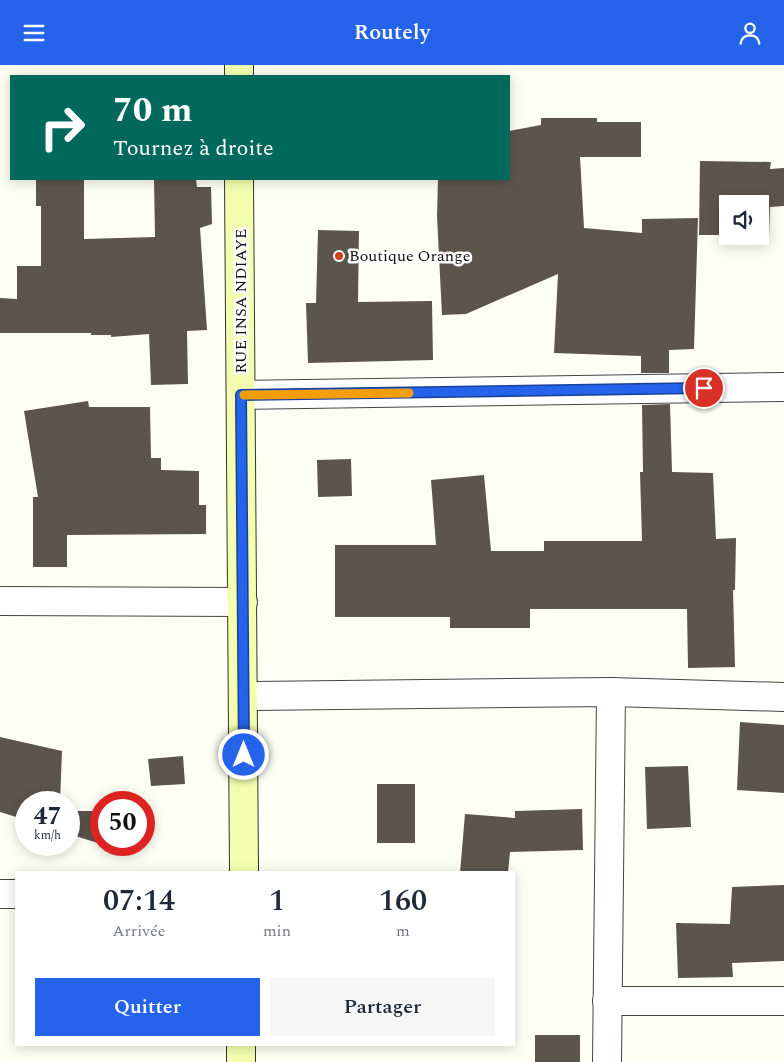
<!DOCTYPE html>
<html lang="fr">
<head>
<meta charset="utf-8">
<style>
  :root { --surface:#fff; --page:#f6f6f7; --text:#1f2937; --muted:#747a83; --accent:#2563eb }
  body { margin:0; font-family:Spectral,serif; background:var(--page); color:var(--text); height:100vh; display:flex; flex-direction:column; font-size:19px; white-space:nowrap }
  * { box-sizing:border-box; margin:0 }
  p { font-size:16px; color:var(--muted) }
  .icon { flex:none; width:28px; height:28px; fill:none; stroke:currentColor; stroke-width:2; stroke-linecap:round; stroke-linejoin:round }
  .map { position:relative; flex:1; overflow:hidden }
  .details { position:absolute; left:15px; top:806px; width:500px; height:175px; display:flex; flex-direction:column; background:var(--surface); border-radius:0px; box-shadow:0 2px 12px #0003 }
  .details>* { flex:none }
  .hud { position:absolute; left:10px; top:10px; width:500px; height:105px; border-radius:0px; box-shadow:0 2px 12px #0003; background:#00695c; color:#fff; overflow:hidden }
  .controls { position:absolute; left:719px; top:130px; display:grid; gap:10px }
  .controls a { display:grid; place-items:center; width:50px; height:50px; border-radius:0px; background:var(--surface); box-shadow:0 2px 12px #0003; font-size:25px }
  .speed { position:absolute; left:15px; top:726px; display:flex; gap:10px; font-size:25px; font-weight:700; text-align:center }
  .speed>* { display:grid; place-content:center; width:65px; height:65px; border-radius:50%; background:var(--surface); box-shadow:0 2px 12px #0003; line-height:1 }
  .speed small { font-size:12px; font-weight:400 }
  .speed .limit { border:8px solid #d22; background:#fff; color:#111 }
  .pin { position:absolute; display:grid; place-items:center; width:42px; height:42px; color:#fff; margin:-21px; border:2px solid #fff; border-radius:50%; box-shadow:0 1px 5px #0007 }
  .me { position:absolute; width:55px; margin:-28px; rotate:0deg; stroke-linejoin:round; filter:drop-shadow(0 0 4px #0008) }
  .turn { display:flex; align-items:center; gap:18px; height:105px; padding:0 20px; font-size:22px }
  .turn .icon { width:65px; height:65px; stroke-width:2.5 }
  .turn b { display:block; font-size:35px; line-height:42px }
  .eta { display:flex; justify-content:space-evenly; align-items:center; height:85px; text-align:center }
  .eta b { font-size:30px; font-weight:600; line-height:35px }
  .action { display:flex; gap:10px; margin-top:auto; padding:10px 20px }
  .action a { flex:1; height:58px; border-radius:0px; background:var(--accent); color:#fff; font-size:20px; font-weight:600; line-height:58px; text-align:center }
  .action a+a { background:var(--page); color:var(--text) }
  header { display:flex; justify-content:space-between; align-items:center; height:65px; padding:0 20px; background:var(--accent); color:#fff; font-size:22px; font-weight:600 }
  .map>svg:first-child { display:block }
  .building { fill:#5b554b }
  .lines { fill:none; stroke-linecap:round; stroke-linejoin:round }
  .street-casing { stroke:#444; stroke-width:30 }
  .secondary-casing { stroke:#333; stroke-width:30 }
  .street { stroke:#fff; stroke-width:28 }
  .secondary { stroke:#f3ffaf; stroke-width:28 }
  .route-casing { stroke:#184099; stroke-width:12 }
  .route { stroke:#2563eb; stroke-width:9 }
  .slow { stroke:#f59e0b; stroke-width:9 }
  .poi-dot { fill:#d14018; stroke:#fff; stroke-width:2 }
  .labels { text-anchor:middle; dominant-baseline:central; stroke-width:5; stroke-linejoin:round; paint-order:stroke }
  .poi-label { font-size:16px; fill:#111; stroke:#fff; text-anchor:start }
  .street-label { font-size:16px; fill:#111; stroke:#fff }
</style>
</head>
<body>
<header><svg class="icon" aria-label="menu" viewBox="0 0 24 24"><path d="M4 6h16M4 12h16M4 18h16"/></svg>Routely<svg class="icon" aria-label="person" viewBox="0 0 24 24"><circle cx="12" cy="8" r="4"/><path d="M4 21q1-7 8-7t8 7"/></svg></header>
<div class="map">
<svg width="784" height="997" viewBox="0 0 784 997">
  <rect width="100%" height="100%" fill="#fefff4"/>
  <g class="building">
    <path d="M 541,53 L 597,53 L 597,57 L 641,57 L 641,92 L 580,92 L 584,163 L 642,168 L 642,154 L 698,153 L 694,284 L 669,285 L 669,308 L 641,308 L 641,291 L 554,288 L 558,209 L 466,249 L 442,250 L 437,151 L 438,114 L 509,114 L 509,66 L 541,60 Z"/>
    <path d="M 700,96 L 771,97 L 770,104 L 784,103 L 784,141 L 770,142 L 769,171 L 760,171 L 760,139 L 728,139 L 728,170 L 699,170 Z"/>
    <path d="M 36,114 L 84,114 L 84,174 L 155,172 L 154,114 L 196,114 L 197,122 L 211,122 L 212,159 L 200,163 L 207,265 L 187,266 L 188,319 L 151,320 L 149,269 L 111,272 L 111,270 L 91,270 L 91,268 L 0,268 L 0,233 L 17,234 L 17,201 L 41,201 L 41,141 L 36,141 Z"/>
    <path d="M 318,165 L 359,166 L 358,237 L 432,236 L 433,295 L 308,298 L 306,238 L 316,238 Z"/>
    <path d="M 88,336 L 89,342 L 150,342 L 151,393 L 161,393 L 161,405 L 199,406 L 199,440 L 206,440 L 206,469 L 67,470 L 67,502 L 33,502 L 33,432 L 38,432 L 24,346 Z"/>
    <path d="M 670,339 L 672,407 L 713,408 L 716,474 L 736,473 L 735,525 L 733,525 L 735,602 L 688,603 L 687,544 L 530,544 L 530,563 L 450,563 L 450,552 L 335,552 L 335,480 L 436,480 L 431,415 L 484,410 L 491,486 L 544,486 L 544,476 L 642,476 L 640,407 L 643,407 L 642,340 Z"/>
    <path d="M 351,394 L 352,431 L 318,432 L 317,395 Z"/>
    <path d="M 740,657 L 784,660 L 784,728 L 737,725 Z"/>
    <path d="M 0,672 L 62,686 L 60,738 L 26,738 L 26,755 L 0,747 Z"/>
    <path d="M 183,691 L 185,719 L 151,721 L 148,694 Z"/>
    <path d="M 688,701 L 691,762 L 647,764 L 645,702 Z"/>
    <rect x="377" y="719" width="38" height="59"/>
    <path d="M 582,744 L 583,785 L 510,787 L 508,808 L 460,808 L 465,749 L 515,753 L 515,746 Z"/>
    <path d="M 69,746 L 101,746 L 101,779 L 69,769 Z"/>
    <path d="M 784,820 L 784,896 L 732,898 L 733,912 L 678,913 L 676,858 L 730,859 L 732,822 Z"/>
    <rect x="535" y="970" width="45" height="27"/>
  </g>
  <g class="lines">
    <defs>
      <g id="street">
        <path d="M 241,330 L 784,322"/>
        <path d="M 0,536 L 243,537"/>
        <path d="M 244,631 L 611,627 L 784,632"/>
        <path d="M 0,829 L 16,829"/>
        <path d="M 607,936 L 784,936"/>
        <path d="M 607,997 L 611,627"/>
      </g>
      <g id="secondary">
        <path d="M 239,0 L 239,11"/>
        <path d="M 239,114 L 244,808"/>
        <path d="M 241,997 L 241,980"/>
      </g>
    </defs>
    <use href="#street" class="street-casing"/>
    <use href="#secondary" class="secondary-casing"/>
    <use href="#street" class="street"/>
    <use href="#secondary" class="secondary"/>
  </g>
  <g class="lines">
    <defs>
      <path id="route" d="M 244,690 L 241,330 L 704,323"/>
    </defs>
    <use href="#route" class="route-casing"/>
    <use href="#route" class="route"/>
    <path class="slow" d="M 244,330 L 409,328"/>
  </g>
  <circle class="poi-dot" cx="339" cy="191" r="5"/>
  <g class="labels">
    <g class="poi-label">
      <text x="349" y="191">Boutique Orange</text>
    </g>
    <g class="street-label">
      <text transform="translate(241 236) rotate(-90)">RUE INSA NDIAYE</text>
    </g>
  </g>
</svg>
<div class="controls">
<a><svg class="icon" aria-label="sound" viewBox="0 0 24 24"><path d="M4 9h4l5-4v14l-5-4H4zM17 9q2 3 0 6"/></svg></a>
</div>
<div class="speed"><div>47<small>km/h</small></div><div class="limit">50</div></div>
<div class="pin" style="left:704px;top:323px;background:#d93025"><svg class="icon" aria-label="arrive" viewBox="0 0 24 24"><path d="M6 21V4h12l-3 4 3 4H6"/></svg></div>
<svg class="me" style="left:244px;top:690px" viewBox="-20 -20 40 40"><circle r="17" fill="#2563eb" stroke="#fff" stroke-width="3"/><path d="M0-11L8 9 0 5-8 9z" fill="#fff"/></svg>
<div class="hud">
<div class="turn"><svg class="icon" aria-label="right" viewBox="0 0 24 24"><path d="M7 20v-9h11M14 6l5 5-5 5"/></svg><div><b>70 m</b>Tournez à droite</div></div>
</div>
<section class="details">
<div class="eta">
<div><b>07:14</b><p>Arrivée</p></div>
<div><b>1</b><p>min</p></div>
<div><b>160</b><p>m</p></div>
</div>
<div class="action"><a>Quitter</a><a>Partager</a></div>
</section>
</div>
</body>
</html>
